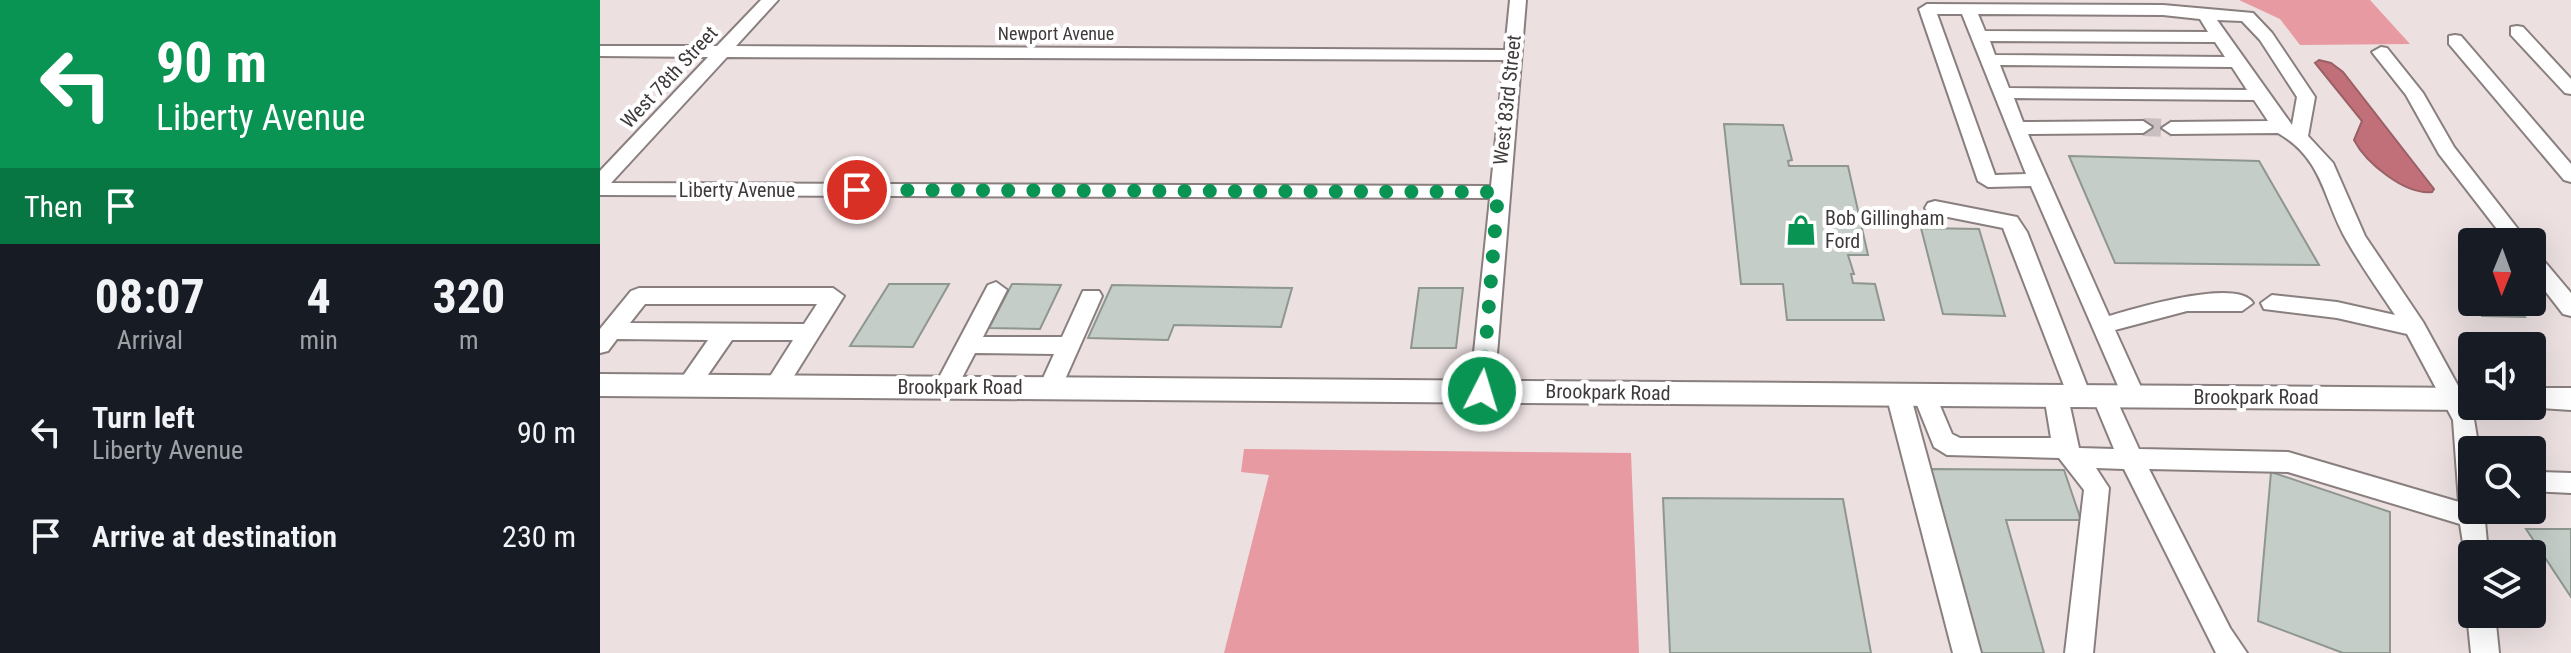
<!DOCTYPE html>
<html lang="en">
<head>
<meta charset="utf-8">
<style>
  :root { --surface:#171b24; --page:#242831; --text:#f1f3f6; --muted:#9ea1a6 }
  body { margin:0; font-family:"Roboto Condensed",sans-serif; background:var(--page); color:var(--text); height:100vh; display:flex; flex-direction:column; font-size:30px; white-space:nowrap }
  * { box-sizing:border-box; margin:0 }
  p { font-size:26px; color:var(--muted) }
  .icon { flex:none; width:44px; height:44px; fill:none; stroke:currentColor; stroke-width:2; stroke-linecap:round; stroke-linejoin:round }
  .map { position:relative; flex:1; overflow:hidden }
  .details { display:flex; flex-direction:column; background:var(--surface); width:600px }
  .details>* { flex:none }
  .banner { background:#0a9454; color:#fff; overflow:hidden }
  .needle { width:52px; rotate:181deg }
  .buttons { position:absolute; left:1858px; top:228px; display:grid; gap:16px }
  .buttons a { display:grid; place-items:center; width:88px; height:88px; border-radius:8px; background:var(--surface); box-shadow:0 8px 32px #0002; font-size:40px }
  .pin { position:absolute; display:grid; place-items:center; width:68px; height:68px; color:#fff; margin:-34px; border:4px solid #fff; border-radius:50%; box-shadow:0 2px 8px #0007 }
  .me { position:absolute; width:88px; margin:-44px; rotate:5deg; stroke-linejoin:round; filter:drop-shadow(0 0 6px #0008) }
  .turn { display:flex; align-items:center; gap:28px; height:168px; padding:0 24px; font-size:36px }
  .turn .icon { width:104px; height:104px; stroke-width:2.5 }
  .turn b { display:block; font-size:56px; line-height:68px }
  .then { display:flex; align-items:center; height:76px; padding:0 24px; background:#0003; gap:16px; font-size:30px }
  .eta { display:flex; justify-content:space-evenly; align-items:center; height:136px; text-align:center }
  .eta b { font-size:48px; font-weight:700; line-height:56px }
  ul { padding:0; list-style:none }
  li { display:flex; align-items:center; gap:24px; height:104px; padding:0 24px }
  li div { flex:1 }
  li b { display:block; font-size:30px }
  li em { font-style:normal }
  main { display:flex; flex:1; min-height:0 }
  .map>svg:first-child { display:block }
  .green { fill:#e79aa1 }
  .water { fill:#c17079; stroke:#9a6066; stroke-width:2 }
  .building { fill:#c4cdc7; stroke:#8e9690; stroke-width:2 }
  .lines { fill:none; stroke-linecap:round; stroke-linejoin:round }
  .minor-tunnel { stroke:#c9bfc0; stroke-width:18; stroke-dasharray:18 9; stroke-linecap:butt }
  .minor-casing { stroke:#897f7f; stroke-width:4 }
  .major-casing { stroke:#897f7f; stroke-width:4 }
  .minor { fill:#fff; fill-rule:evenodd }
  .major { fill:#fff; fill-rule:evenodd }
  .route { stroke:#0a9454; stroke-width:14; stroke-dasharray:0 25.2 }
  .labels { text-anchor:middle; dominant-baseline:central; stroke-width:8; stroke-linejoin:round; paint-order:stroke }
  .far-street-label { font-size:18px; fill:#3f3a3a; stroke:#fff }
  .street-label { font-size:20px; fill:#3f3a3a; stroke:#fff }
  .poi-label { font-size:20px; fill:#3f3a3a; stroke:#fff; text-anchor:start }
</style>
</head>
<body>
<main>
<section class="details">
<div class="banner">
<div class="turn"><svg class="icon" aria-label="left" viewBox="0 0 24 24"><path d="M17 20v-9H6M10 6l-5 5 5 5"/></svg><div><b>90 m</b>Liberty Avenue</div></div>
<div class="then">Then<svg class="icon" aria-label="arrive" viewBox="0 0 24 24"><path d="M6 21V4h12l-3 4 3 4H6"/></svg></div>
</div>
<div class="eta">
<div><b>08:07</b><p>Arrival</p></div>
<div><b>4</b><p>min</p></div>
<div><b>320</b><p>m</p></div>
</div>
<ul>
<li><svg class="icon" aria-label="left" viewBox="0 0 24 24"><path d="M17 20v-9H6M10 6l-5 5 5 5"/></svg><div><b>Turn left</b><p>Liberty Avenue</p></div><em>90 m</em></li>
<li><svg class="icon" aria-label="arrive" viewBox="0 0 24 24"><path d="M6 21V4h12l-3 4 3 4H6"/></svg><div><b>Arrive at destination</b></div><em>230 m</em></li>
</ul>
</section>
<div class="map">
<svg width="1971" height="653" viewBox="0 0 1971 653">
  <rect width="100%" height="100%" fill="#ece0e1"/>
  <g class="green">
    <path d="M 1639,0 L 1770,0 L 1810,44 L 1700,45 L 1680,19 Z"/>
    <path d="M 644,449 L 1031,453 L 1039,653 L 624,653 L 669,475 L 641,472 Z"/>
  </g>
  <path class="water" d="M 1719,60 L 1731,63 L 1743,72 L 1834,189 L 1832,192 C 1805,195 1766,163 1754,140 L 1762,121 L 1715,63 Z"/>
  <g class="building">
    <path d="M 1124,124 L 1183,125 L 1192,160 L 1188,161 L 1189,166 L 1248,166 L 1268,255 L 1248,255 L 1254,274 L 1251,274 L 1253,283 L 1275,284 L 1284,320 L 1187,320 L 1183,284 L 1141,284 Z"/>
    <path d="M 1469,156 L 1659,161 L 1719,265 L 1515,263 Z"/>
    <path d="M 1321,228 L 1379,229 L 1405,316 L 1343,314 Z"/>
    <path d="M 289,284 L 349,284 L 313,347 L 250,346 Z"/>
    <path d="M 412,284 L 461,285 L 440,329 L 389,328 Z"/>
    <path d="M 512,285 L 692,288 L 681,327 L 574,325 L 568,340 L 488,338 Z"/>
    <path d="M 819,288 L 863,288 L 856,348 L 811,348 Z"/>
    <path d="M 1872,302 L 1914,302 L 1925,317 L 1882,316 Z"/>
    <path d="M 1330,469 L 1464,470 L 1481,520 L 1406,520 L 1444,653 L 1374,653 Z"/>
    <path d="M 1671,472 L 1790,512 L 1790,653 L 1743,653 L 1658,621 Z"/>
    <path d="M 1063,498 L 1243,499 L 1271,653 L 1070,653 Z"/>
    <path d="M 1926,529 L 1971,529 L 1971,597 Z"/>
  </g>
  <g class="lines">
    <path class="minor-tunnel" d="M 1543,127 L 1571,128"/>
    <defs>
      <g id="minor">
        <path d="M 161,0 L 178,0 L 136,46 L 905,50 L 910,0 L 926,0 L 894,391 L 890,397 L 874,397 L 870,391 L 890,198 L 0,195 L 0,171 L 108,57 L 0,56 L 0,46 L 117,46 ZM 127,57 L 904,60 L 891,186 L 11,183 Z"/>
        <path d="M 1327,4 L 1563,5 L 1653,13 L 1672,33 L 1715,97 L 1708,136 L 1733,163 L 1765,236 L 1823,322 L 1873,413 L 1879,450 L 1872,450 L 1872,510 L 1884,510 L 1888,554 L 1872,554 L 1872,564 L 1866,562 L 1860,524 L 1688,472 L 1549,469 L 1630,628 L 1647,653 L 1616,653 L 1524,469 L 1496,468 L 1509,488 L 1493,653 L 1465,653 L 1484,490 L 1459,458 L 1347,455 L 1334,447 L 1313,395 L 1317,389 L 1333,389 L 1352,434 L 1360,438 L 1451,438 L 1444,395 L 1448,389 L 1456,386 L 1466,391 L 1403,228 L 1328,213 L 1325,208 L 1328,203 L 1335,201 L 1417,217 L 1427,232 L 1491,396 L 1487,402 L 1479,405 L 1468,397 L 1479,448 L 1514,449 L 1492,396 L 1496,390 L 1512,390 L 1539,449 L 1688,452 L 1859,502 L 1853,420 L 1807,334 L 1737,318 L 1664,309 L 1661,303 L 1672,295 L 1737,302 L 1795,315 C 1779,291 1762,267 1747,241 C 1723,200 1724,159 1678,133 L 1571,134 L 1562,128 L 1571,122 L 1668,121 L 1654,100 L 1414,98 L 1423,122 L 1543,121 L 1552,127 L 1543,133 L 1428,134 L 1509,316 C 1533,309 1638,277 1653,303 L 1642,311 L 1587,311 L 1515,330 L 1545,396 L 1541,402 L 1525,402 L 1431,186 L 1388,187 L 1378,181 L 1319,9 ZM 1337,14 L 1362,14 L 1426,174 L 1395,175 ZM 1378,14 L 1563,15 L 1600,19 L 1608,32 L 1385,31 ZM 1617,20 L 1642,21 L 1660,40 L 1697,97 L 1692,125 ZM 1390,41 L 1615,42 L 1625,57 L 1395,55 ZM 1400,65 L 1632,67 L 1647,90 L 1409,88 Z"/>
        <path d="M 1917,26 L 1923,27 L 1971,79 L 1971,94 L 1965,93 L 1911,35 L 1911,27 Z"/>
        <path d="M 1855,35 L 1861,36 L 1971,164 L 1971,182 L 1964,180 L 1849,44 L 1849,36 Z"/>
        <path d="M 1781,47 L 1787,48 L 1823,93 L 1854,147 L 1928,242 L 1907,242 L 1839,154 L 1806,95 L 1772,52 Z"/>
        <path d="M 1932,253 L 1939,255 L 1971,293 L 1971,316 L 1963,314 L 1932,274 Z"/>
        <path d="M 396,282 L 407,290 L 383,337 L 462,337 L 483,291 L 499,291 L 502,296 L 459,393 L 443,393 L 439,387 L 454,354 L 375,353 L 354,393 L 338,393 L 334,387 L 388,285 Z"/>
        <path d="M 39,288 L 233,288 L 244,296 L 184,392 L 168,392 L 164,386 L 193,340 L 132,340 L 96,392 L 80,392 L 76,386 L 108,340 L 17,339 L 8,351 L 0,353 L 0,329 L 31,291 ZM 45,304 L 217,304 L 204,324 L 30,323 Z"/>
        <path d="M 1298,385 L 1306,388 L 1310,394 L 1381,653 L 1353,653 L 1286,394 L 1290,388 Z"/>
        <path d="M 1936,472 L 1971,473 L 1971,493 L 1932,491 L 1932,473 Z"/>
        <path d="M 1871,605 L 1872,614 L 1895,614 L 1899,653 L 1871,653 L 1867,614 Z"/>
      </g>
      <g id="major">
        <path d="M 0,374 L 1872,388 L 1872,406 L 1882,406 L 1872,410 L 0,396 Z"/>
        <path d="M 1932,388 L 1971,388 L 1971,410 L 1922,407 L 1932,406 Z"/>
      </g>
    </defs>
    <use href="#minor" class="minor-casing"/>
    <use href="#major" class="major-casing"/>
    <use href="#minor" class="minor"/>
    <use href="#major" class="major"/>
  </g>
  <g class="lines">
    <path class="route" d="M 257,190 L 898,192 L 882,391"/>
  </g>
  <defs>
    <symbol id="shop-bare" viewBox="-9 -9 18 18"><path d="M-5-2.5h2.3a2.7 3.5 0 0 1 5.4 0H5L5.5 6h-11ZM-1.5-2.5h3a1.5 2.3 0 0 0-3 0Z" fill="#0a9454" stroke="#fff" stroke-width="2.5" paint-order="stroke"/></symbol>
  </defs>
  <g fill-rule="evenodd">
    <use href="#shop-bare" x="1179" y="208" width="44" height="44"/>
  </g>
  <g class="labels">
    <g class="far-street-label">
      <text x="456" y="33">Newport Avenue</text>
    </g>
    <g class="street-label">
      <text transform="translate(69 77) rotate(-47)">West 78th Street</text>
      <text transform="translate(907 100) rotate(-84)">West 83rd Street</text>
      <text x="137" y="190">Liberty Avenue</text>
      <text x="360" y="387">Brookpark Road</text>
      <text transform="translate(1008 392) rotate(1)">Brookpark Road</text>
      <text x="1656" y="397">Brookpark Road</text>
    </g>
    <g class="poi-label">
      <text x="1225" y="218">Bob Gillingham<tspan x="1225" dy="23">Ford</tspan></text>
    </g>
  </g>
</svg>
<div class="buttons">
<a><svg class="needle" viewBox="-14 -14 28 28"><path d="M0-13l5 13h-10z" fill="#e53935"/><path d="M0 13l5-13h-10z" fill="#9ea1a6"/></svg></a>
<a><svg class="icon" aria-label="sound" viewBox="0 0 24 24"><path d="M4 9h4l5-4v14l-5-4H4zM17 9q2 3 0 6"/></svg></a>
<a><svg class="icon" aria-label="search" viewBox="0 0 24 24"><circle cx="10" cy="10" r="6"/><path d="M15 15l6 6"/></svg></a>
<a><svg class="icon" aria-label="layers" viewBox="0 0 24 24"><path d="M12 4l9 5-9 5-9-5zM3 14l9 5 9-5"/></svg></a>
</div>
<div class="pin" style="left:257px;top:190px;background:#d93025"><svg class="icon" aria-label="arrive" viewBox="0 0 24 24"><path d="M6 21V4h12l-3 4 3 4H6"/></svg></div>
<svg class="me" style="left:882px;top:391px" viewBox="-20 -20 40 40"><circle r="17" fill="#0a9454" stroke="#fff" stroke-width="3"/><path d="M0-11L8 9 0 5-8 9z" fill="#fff"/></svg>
</div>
</main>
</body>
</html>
